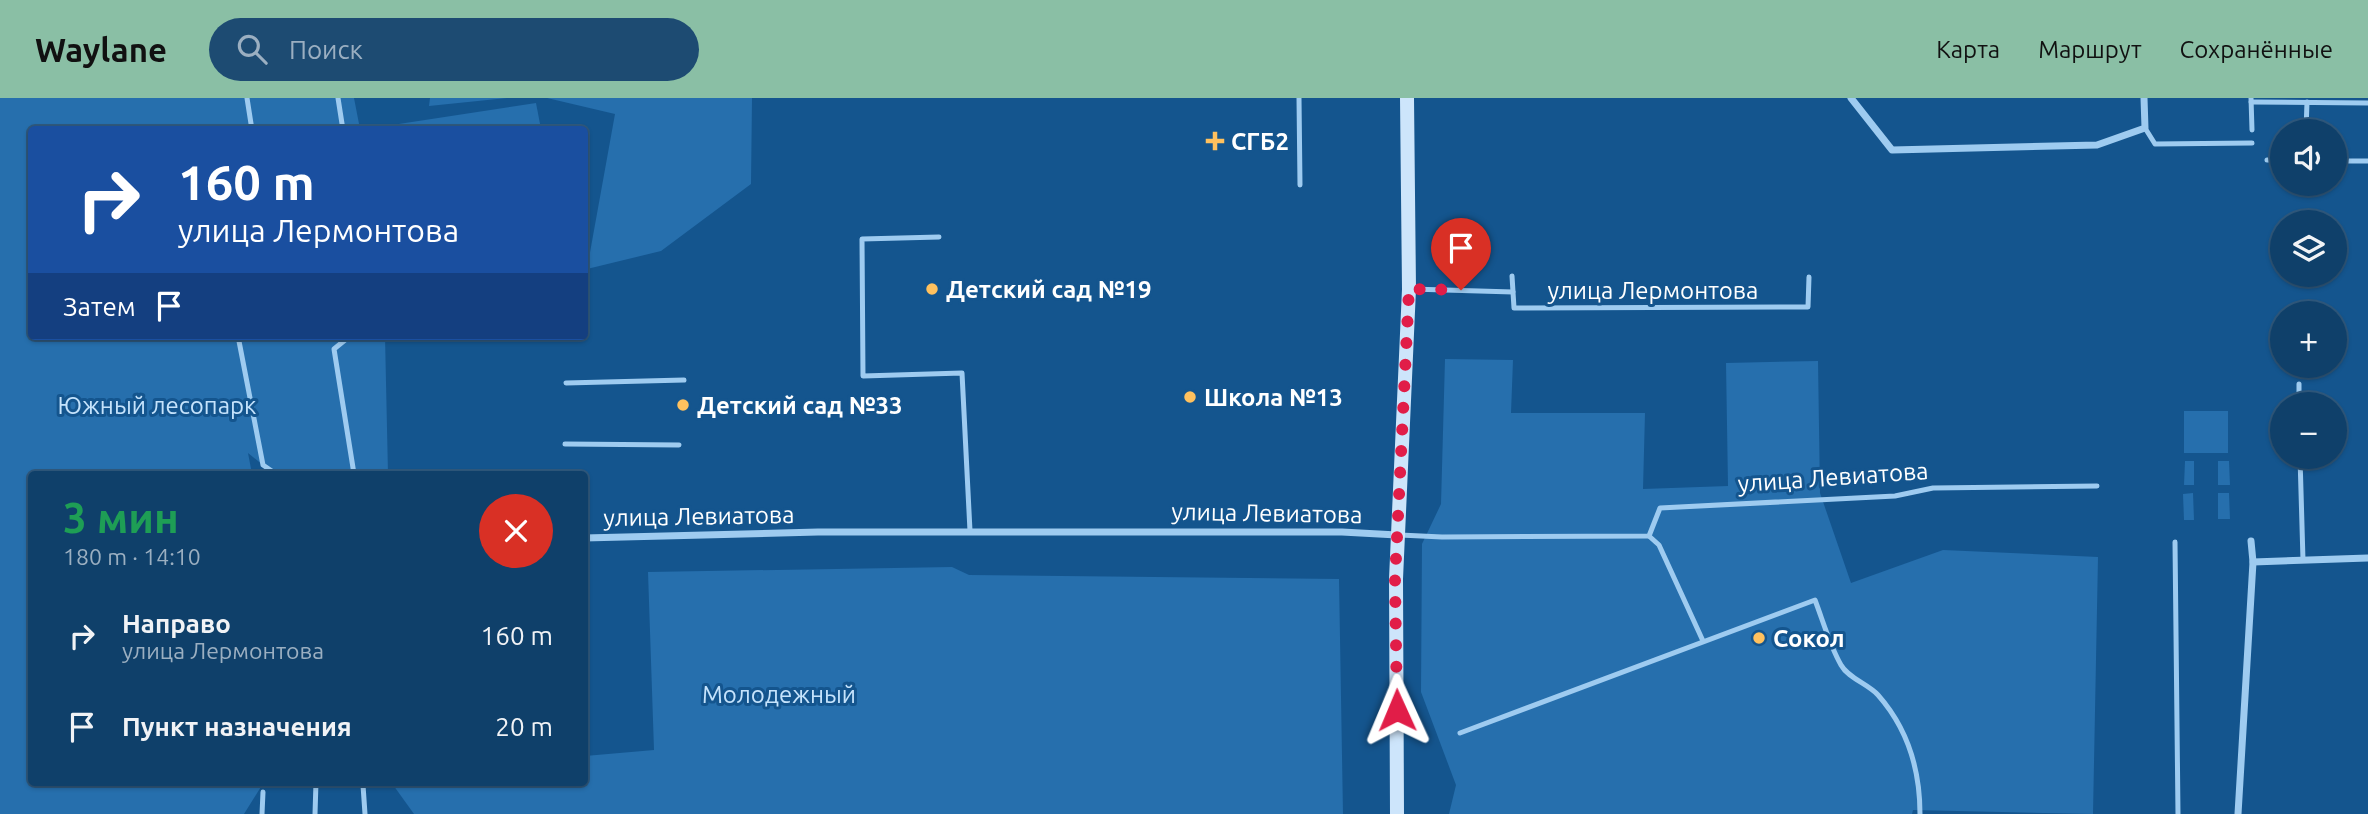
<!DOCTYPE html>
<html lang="ru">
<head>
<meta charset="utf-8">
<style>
  :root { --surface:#0f406a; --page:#1d4b72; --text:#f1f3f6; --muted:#9bafc1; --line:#2f597e; --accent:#8abfa5 }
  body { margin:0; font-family:Ubuntu,sans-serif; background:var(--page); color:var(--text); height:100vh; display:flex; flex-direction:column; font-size:26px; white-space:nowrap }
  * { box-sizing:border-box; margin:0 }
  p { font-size:23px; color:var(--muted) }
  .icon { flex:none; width:38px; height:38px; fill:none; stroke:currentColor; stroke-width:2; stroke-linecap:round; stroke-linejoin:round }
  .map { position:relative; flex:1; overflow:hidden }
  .sheet { position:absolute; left:28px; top:373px; width:560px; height:315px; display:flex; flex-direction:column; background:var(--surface); border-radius:7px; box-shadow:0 2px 5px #0004,0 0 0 2px var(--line) }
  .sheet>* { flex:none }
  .banner { position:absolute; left:28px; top:28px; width:560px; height:214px; border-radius:7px; box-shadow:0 2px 5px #0004,0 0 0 2px var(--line); background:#1a4fa0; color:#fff; overflow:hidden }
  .controls { position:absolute; left:2270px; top:21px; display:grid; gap:14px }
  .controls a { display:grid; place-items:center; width:77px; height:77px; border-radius:50%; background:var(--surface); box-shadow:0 2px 5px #0004,0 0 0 2px var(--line); font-size:35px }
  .pin { position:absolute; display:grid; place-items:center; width:60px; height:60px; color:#fff; margin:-72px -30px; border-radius:50% 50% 50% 0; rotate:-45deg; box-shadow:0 0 7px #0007 }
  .pin .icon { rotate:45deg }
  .me { position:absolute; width:77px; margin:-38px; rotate:359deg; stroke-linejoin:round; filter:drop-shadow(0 0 5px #0008) }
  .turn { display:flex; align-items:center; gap:24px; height:147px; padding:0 35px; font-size:32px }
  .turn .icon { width:91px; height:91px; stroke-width:2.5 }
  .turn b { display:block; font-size:49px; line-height:60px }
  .then { display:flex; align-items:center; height:66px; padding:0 35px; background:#0003; gap:14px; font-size:26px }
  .round { display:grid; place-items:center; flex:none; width:74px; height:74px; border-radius:37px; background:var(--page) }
  .headline { display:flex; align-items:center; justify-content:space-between; height:119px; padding:0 35px }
  h1 { font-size:42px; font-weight:700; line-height:52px; color:#1e9e55 }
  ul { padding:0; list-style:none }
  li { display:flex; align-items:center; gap:21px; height:91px; padding:0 35px }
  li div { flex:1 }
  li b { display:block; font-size:26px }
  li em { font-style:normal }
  header { display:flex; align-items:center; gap:42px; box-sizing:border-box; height:98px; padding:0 35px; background:var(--accent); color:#111 }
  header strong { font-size:33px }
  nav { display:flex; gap:38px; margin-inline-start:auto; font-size:24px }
  .search { width:490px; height:63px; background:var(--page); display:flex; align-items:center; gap:18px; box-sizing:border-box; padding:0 24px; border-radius:38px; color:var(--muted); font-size:26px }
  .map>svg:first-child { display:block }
  .green { fill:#266fad }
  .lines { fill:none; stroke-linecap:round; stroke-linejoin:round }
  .service { stroke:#9ecbf0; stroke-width:5 }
  .minor { stroke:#9ecbf0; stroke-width:7 }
  .secondary { stroke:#cde5fb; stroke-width:14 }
  .route { stroke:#e11d48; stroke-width:12; stroke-dasharray:0 21.6 }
  .poi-dot { fill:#ffc15e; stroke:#14558e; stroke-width:2.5 }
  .labels { text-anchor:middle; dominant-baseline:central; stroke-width:6; stroke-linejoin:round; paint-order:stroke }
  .poi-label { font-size:24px; font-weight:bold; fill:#fff; stroke:#14558e; text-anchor:start }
  .street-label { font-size:24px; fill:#fff; stroke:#14558e }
  .park-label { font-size:24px; fill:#c5e3fc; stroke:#14558e }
</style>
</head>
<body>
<header>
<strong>Waylane</strong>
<div class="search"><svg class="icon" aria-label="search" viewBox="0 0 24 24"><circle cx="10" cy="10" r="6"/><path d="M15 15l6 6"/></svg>Поиск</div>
<nav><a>Карта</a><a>Маршрут</a><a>Сохранённые</a></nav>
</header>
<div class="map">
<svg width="2368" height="716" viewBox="0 0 2368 716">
  <rect width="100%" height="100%" fill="#14558e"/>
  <g class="green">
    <path d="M 0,0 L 354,0 L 360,31 L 32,32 L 32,238 L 385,238 L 388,376 L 274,376 L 248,355 L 252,376 L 32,376 L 32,684 L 264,684 L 244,716 L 0,716 Z"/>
    <path d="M 430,0 L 507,0 L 429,8 Z"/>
    <path d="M 547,0 L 752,0 L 751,86 L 661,153 L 587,171 L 615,16 Z"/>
    <path d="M 536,5 L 541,31 L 366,31 Z"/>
    <path d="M 1445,261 L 1513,262 L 1511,315 L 1645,315 L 1643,391 L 1728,388 L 1726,265 L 1818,263 L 1820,395 L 1851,485 L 1943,452 L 2098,459 L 2093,716 L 1913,712 L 1912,716 L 1449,716 L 1456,687 L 1421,594 L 1422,446 L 1441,406 Z"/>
    <rect x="2184" y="313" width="44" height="42"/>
    <path d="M 2185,363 L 2194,363 L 2194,387 L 2184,387 Z"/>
    <path d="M 2218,363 L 2229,363 L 2230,387 L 2218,387 Z"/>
    <path d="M 2193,395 L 2194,422 L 2184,422 L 2183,396 Z"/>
    <path d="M 2218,395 L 2229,395 L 2230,421 L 2218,421 Z"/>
    <path d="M 952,469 L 969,477 L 1339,481 L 1343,716 L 414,716 L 391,684 L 584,684 L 585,658 L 654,652 L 648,474 Z"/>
  </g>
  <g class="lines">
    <g class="service">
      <path d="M 247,0 L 252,32"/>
      <path d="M 338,0 L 343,32"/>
      <path d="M 1299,0 L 1300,87"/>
      <path d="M 2251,0 L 2252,32"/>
      <path d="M 2251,4 L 2368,5"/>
      <path d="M 2145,30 L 2155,46 L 2252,45"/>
      <path d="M 2306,33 L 2307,4"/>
      <path d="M 2267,62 L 2282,62"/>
      <path d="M 2334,63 L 2368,63"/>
      <path d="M 939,139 L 862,141 L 863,278 L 962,275 L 970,433"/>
      <path d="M 1512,178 L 1514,210 L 1808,209 L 1809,179"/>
      <path d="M 1411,191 L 1513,194"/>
      <path d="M 238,238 L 263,367 L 276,376"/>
      <path d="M 350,238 L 334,251 L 354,376"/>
      <path d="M 566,285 L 684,282"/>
      <path d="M 2299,286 L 2299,306"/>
      <path d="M 565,346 L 679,347"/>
      <path d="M 2300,359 L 2303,462"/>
      <path d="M 1400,437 L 1442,439 L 1649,438 L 1660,410 L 1895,398 L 1933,390 L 2097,388"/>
      <path d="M 1649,438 L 1659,447 L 1703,543"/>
      <path d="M 2175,444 L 2178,716"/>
      <path d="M 1460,635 L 1815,502 C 1823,523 1830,548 1841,567 C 1848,580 1868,586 1878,597 C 1908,631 1920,672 1920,716"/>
      <path d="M 363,687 L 365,716"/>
      <path d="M 262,716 L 263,694"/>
      <path d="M 315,716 L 316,684"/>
    </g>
    <g class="minor">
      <path d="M 1851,0 L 1892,52 L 2097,47 L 2145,30 L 2144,0"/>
      <path d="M 584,440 L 818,434 L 1342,434 L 1397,437"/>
      <path d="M 2253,464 L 2368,460"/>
      <path d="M 2238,716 L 2253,464 L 2251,443"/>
    </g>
    <path class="secondary" d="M 1397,716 L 1396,481 L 1409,191 L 1407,0"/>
  </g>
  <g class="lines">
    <path class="route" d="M 1397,612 L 1395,481 L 1409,191 L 1461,192"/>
  </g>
  <g class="poi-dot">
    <path d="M1211.5 32.5h7v7h7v7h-7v7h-7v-7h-7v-7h7z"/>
    <circle cx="932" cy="191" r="7"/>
    <circle cx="1190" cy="299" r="7"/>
    <circle cx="683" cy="307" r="7"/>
    <circle cx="1759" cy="540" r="7"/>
  </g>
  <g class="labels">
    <g class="poi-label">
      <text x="1231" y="43">СГБ2</text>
      <text x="946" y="191">Детский сад №19</text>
      <text x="1204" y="299">Школа №13</text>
      <text x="697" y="307">Детский сад №33</text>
      <text x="1773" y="540">Сокол</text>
    </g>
    <g class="street-label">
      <text x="1653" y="192">улица Лермонтова</text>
      <text transform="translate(1833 379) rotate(-4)">улица Левиатова</text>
      <text transform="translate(1267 415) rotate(1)">улица Левиатова</text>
      <text transform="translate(699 418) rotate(-1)">улица Левиатова</text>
    </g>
    <g class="park-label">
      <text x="157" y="307">Южный лесопарк</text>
      <text x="779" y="596">Молодежный</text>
    </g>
  </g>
</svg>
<div class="controls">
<a><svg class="icon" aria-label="sound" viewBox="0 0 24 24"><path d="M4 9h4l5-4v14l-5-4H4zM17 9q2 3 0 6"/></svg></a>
<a><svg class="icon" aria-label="layers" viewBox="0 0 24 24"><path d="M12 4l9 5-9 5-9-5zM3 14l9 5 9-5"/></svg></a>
<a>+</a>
<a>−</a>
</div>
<div class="pin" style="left:1461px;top:192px;background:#d93025"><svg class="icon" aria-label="arrive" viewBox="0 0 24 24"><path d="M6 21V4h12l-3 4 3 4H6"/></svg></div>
<svg class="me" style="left:1397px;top:612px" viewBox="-20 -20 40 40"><path d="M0-17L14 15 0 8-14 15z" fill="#e11d48" stroke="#fff" stroke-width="4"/></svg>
<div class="banner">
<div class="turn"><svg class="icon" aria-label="right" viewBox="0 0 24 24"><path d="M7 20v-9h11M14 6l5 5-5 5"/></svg><div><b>160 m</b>улица Лермонтова</div></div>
<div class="then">Затем<svg class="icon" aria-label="arrive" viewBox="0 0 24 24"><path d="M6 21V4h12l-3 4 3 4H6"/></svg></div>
</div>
<section class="sheet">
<div class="headline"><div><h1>3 мин</h1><p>180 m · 14:10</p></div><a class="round" style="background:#d93025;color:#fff"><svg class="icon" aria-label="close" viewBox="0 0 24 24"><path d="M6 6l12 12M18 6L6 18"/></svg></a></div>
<ul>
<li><svg class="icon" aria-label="right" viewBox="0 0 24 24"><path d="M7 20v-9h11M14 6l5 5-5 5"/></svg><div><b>Направо</b><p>улица Лермонтова</p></div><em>160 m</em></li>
<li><svg class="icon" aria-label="arrive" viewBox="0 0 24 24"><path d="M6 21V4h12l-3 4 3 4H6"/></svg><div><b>Пункт назначения</b></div><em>20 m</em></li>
</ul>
</section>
</div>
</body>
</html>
